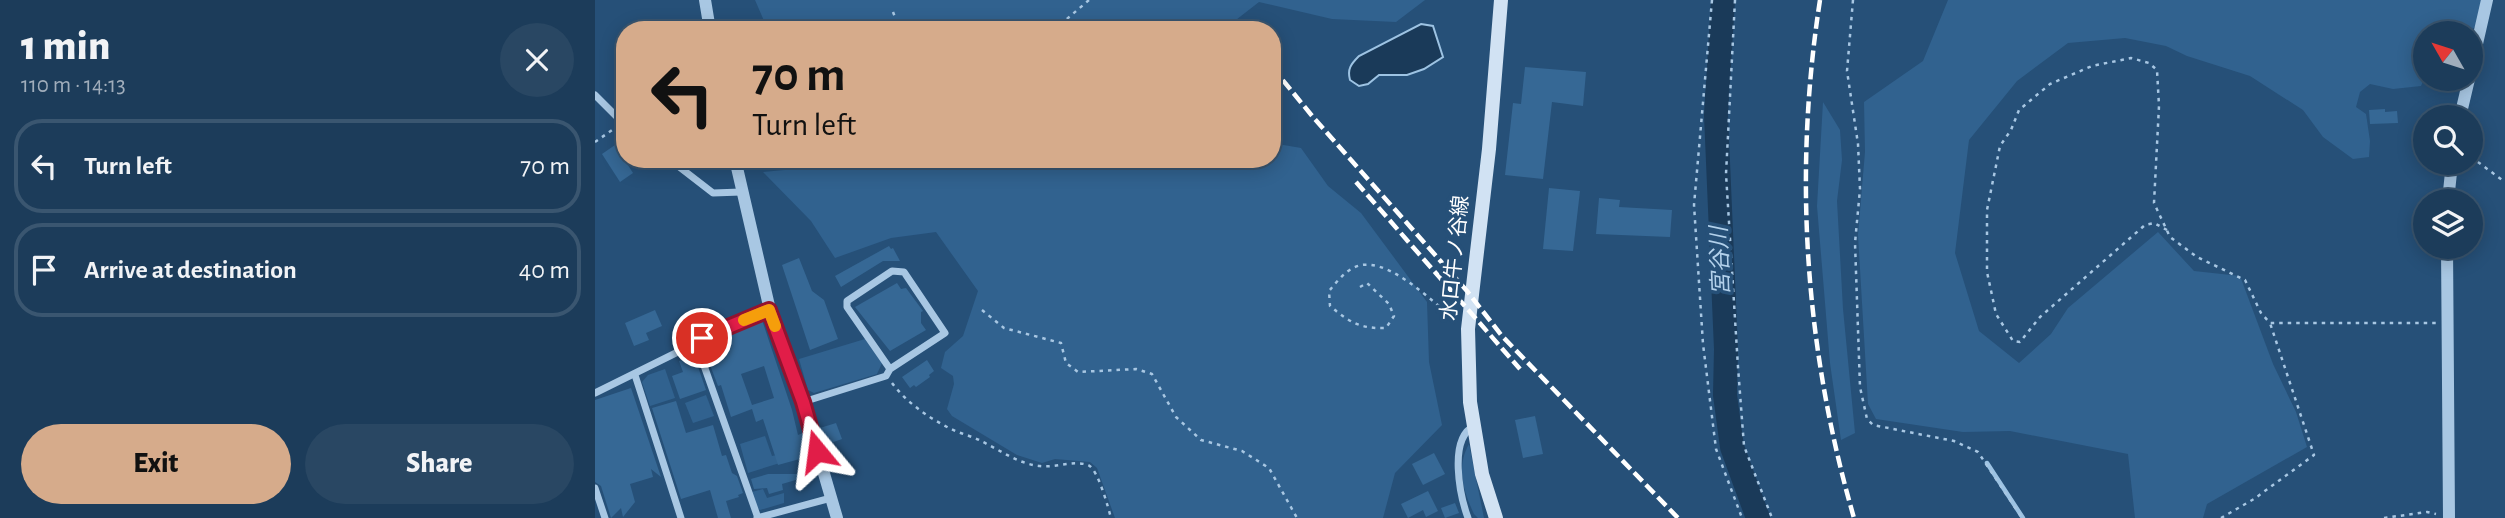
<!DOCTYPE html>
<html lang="en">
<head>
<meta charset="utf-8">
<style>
  :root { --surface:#1c3c5a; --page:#294763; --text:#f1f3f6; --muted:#a0adbb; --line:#3a5670; --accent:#d6ab8b }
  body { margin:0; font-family:"Alegreya Sans","Noto Sans JP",sans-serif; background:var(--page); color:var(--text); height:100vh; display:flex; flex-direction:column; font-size:26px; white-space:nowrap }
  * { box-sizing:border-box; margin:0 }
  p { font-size:23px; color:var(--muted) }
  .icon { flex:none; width:38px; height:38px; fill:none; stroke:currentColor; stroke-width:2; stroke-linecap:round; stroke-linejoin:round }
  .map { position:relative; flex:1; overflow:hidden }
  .drawer { display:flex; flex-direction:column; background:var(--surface); width:595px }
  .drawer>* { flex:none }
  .hud { position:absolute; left:21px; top:21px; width:665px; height:147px; border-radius:28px; box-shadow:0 4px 18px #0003,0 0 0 2px var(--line); background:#d6ab8b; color:#111; overflow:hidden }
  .needle { width:46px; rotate:309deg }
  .buttons { position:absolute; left:1818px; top:21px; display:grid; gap:14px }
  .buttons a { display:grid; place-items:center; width:70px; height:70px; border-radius:50%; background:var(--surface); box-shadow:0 4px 18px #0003,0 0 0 2px var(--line); font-size:35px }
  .pin { position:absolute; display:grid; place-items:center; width:60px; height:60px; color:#fff; margin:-30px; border:4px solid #fff; border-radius:50%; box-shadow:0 2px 7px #0007 }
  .me { position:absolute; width:77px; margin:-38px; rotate:344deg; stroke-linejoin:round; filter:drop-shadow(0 0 5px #0008) }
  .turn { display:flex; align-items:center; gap:24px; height:147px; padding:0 21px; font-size:32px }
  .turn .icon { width:91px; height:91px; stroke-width:2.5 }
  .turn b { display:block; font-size:49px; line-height:60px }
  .round { display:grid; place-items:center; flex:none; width:74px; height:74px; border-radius:37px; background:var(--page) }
  .overview { display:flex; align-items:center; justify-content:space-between; height:119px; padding:0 21px }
  h1 { font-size:42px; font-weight:800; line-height:52px }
  .primary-button { display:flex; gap:14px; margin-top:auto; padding:14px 21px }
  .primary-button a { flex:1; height:80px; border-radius:42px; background:var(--accent); color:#111; font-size:28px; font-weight:800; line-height:80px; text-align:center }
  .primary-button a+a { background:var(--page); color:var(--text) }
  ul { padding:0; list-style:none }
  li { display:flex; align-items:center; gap:21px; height:94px; margin:0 14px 10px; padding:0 7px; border:4px solid var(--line); border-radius:28px }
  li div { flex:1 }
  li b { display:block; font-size:26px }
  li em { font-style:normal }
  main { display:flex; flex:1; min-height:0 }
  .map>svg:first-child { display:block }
  .green { fill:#31628f }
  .water { fill:#1a3a59; stroke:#9dc3e3; stroke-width:2 }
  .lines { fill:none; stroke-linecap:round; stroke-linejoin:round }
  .stream { stroke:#9dc3e3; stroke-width:4.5 }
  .river { stroke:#1a3a59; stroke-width:24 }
  .building { fill:#366895; fill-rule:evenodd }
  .path { stroke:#a8c7e3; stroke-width:2.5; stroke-dasharray:3.5 5; stroke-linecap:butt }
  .minor { stroke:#a8c7e3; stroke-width:7 }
  .tertiary { stroke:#a8c7e3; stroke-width:12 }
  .secondary { stroke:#d1e2f3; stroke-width:14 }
  .rail { stroke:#fff; stroke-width:4.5; stroke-dasharray:12 5; stroke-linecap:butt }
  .route-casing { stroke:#92132f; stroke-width:18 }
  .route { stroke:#e11d48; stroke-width:12 }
  .slow { stroke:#f59e0b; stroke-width:12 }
  .labels { text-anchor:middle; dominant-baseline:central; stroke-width:7; stroke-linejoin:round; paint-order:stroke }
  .street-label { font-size:21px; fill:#fff; stroke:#265078 }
  .water-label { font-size:23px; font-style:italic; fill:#b3d1eb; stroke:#265078 }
</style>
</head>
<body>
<main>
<section class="drawer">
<div class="overview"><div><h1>1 min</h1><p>110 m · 14:13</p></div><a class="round"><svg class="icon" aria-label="close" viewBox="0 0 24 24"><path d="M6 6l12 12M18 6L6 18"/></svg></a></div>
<ul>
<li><svg class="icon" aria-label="left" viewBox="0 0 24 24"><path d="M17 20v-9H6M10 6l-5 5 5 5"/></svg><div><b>Turn left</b></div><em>70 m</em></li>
<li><svg class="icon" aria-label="arrive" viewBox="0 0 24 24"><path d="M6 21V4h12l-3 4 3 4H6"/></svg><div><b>Arrive at destination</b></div><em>40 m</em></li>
</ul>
<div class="primary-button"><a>Exit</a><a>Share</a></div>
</section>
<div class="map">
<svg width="1910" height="518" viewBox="0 0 1910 518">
  <rect width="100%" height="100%" fill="#265078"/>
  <g class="green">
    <path d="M 160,0 L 830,0 L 801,22 L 737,19 L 664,2 L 628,30 L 173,30 Z"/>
    <path d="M 1353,0 L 1889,0 L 1882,25 L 1873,33 L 1830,33 L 1830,77 L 1826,86 L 1798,89 L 1775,84 L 1765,92 L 1761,107 L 1771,114 L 1775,141 L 1774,157 L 1758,159 L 1728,137 L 1708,110 L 1655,76 L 1592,56 L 1571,46 L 1530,38 L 1473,43 L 1422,81 L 1374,140 L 1360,253 L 1384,331 L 1424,363 L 1456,334 L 1473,308 L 1563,232 L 1599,271 L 1645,276 L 1678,364 L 1701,412 L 1712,447 L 1612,504 L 1608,518 L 1540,518 L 1533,454 L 1415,431 L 1368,432 L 1281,419 L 1273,404 L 1263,235 L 1270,152 L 1269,102 L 1328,61 Z"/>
    <path d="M 1228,102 L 1245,130 L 1247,160 L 1242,201 L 1248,309 L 1260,433 L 1246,440 L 1235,363 L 1222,206 Z"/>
    <path d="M 677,143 L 706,148 L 733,186 L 766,213 L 832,302 L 834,362 L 847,425 L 800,473 L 788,518 L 520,518 L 502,468 L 495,462 L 460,459 L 447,463 L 422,455 L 357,416 L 352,409 L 359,384 L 358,376 L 346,368 L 350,352 L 368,336 L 383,291 L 341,232 L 296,238 L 240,258 L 216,221 L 168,172 L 232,166 L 230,159 L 677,159 Z"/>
    <path d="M 270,339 L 287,363 L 282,374 L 219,393 L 213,390 L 204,359 Z"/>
    <path d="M 70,369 L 80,398 L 55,406 L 47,382 L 53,375 Z"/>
    <path d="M 111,395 L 119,416 L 98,423 L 90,403 Z"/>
    <path d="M 170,436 L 177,456 L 186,454 L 188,462 L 153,473 L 145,444 Z"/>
    <path d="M 874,444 L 889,518 L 883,518 L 879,514 C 868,491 861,467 874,444 Z"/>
    <path d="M 168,489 L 172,498 L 189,493 L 189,503 L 165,510 L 161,507 L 157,492 Z"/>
  </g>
  <path class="water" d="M 826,24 L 838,26 L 848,57 L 829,69 L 812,75 L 784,75 L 773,84 L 764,86 L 755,80 C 752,69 756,64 764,56 Z"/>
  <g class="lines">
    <path class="stream" d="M 1392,463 L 1428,518"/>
    <path class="river" d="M 1128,0 L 1121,115 L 1131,349 L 1130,395 L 1137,447 L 1163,518"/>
  </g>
  <g class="building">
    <path d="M 930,67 L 991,72 L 988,106 L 957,102 L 948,179 L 910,175 L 918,103 L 926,104 Z"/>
    <path d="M 1790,109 L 1790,112 L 1802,111 L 1803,123 L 1775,124 L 1774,110 Z"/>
    <path d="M 20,145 L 38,173 L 25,182 L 7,154 Z"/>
    <path d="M 954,188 L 985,191 L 978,251 L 948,249 Z"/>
    <path d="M 1004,198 L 1025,200 L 1024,207 L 1077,210 L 1075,237 L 1001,234 Z"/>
    <path d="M 294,246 L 296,249 L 298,248 L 305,261 L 288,261 L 246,287 L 240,276 Z"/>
    <path d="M 204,258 L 217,291 L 229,300 L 243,339 L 215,350 L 187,265 Z"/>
    <path d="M 302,283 L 306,289 L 311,288 L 328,311 L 326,312 L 326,323 L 331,330 L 295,351 L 260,307 Z"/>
    <path d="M 60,310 L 67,326 L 51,333 L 54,340 L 39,346 L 30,323 Z"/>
    <path d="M 167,320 L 197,410 L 203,435 L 208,433 L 213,450 L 206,452 L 212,457 L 183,465 L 168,419 L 161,422 L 157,409 L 136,417 L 126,385 L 123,386 L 112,357 L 125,353 L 122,346 L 129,344 L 126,337 ZM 169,366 L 179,398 L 157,405 L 146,374 Z"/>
    <path d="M 95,357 L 97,362 L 101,361 L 111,390 L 85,399 L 77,376 L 88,372 L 84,361 Z"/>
    <path d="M 332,360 L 339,371 L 334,375 L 335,377 L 321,387 L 319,385 L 315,388 L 307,377 Z"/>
    <path d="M 36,388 L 66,477 L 56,469 L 58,477 L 35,484 L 40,502 L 28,517 L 26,508 L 16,518 L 6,486 L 0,482 L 0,400 Z"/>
    <path d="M 81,401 L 91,433 L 118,425 L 127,456 L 131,455 L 137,473 L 142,476 L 148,493 L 143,495 L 144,497 L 131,501 L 136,518 L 123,518 L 115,490 L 86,499 L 57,408 Z"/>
    <path d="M 940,416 L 948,454 L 928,458 L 920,420 Z"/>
    <path d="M 241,423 L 247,439 L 230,445 L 225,428 Z"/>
    <path d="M 839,453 L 850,474 L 828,485 L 817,464 Z"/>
    <path d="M 173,474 L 211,474 L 211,477 L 187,484 L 188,490 L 174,494 L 172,488 L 159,489 L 156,479 Z"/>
    <path d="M 833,491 L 843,511 L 831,517 L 828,510 L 813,518 L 806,504 Z"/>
    <path d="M 860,503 L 864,513 L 850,518 L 846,508 Z"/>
  </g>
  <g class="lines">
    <g class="path">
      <path d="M 1117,0 L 1099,205 L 1108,344 L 1121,449 L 1147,518"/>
      <path d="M 1140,0 L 1131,174 L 1143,367 L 1149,446 L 1177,518"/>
      <path d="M 1258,0 L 1252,71 L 1263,144 L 1265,189 L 1260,243 L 1265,387 L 1272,419 L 1278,425 L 1359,441 L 1383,452 L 1427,518"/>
      <path d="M 298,12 L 305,30"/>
      <path d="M 459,30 L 494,0"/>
      <path d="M 0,142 L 20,128"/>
      <path d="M 1876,157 L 1910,182"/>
      <path d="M 1572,230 L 1559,223 L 1550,225 L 1445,317 L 1425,342 L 1418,341 L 1401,314 L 1392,272 L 1392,210 L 1405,146 L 1416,130 L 1424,110 L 1455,84 L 1497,66 L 1536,58 L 1554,63 L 1562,70 L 1564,106 L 1559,203 L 1575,237 L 1602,257 L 1650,280 L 1666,313 L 1675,323 L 1841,323"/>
      <path d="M 765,287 L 772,283 L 794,304 L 799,316 L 791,328 C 765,329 754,322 735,306 L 734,291 C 741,283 748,273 758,268 C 789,251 838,303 862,321"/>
      <path d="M 387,310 L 409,328 L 466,343 L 471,363 L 483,372 L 541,369 L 557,374 L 581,417 L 606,440 L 647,451 L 674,468 L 702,518"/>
      <path d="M 297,383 C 312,403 334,418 356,429 C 366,434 377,436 386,441 C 405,450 423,464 445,466 C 461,468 478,460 493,465 C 503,469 513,507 516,518"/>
      <path d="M 1626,518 L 1659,499 L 1719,455 L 1675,323"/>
      <path d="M 1789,518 L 1832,512 L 1841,514"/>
    </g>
    <g class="minor">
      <path d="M 0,95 L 30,125"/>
      <path d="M 74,159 L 118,193 L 146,192"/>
      <path d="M 101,343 L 163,518"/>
      <path d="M 40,375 L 86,518"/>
      <path d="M 0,393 L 101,343 L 107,338 L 175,310"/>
      <path d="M 208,402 L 291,376 L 295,369 L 350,333 L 309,272 L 297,271 L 252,301 L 252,307 L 295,369"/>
      <path d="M 0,488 L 10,518"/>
      <path d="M 162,518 L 236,498"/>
      <path d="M 873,518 C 865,496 853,439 879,426"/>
    </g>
    <g class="tertiary">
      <path d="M 110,0 L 115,30"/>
      <path d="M 1876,70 L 1892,0"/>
      <path d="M 1865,117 L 1874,79"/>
      <path d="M 140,159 L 175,310 L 208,402 L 242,518"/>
      <path d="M 1853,201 L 1857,163"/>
      <path d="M 1852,247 L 1854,518"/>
    </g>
    <path class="secondary" d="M 901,518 L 887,474 L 875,402 L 873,329 L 894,149 L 906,0"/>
    <g class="rail">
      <path d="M 1225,0 C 1198,174 1210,349 1259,518"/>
      <path d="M 643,24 L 647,30"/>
      <path d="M 677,67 L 718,117 L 872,291 L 907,336 L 1083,518"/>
      <path d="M 761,182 L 925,369"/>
    </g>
  </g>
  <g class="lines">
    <defs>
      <path id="route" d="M 107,338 L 174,310 L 208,402 L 222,451"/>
    </defs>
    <use href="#route" class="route-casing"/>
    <use href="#route" class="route"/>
    <path class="slow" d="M 149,320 L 174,310 L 180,326"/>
  </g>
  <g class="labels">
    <g class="street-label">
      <text transform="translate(860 258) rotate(-84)">水口牛ノ谷線</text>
    </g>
    <g class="water-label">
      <text transform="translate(1126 261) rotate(-92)">宮谷川</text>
    </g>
  </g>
</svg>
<div class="buttons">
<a><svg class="needle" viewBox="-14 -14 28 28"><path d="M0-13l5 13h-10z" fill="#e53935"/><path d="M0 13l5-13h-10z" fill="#a0adbb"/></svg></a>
<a><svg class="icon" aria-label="search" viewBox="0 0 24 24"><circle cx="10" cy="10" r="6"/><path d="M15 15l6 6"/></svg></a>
<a><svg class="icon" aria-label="layers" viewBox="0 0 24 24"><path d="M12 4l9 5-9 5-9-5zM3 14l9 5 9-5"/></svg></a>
</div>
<div class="pin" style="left:107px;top:338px;background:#d93025"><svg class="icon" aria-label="arrive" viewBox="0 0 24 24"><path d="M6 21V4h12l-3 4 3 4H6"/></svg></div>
<svg class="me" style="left:222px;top:451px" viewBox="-20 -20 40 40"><path d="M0-17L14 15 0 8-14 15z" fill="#e11d48" stroke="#fff" stroke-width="4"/></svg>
<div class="hud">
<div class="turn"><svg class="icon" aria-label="left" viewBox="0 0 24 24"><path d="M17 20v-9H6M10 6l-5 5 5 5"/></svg><div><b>70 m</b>Turn left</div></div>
</div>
</div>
</main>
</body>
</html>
